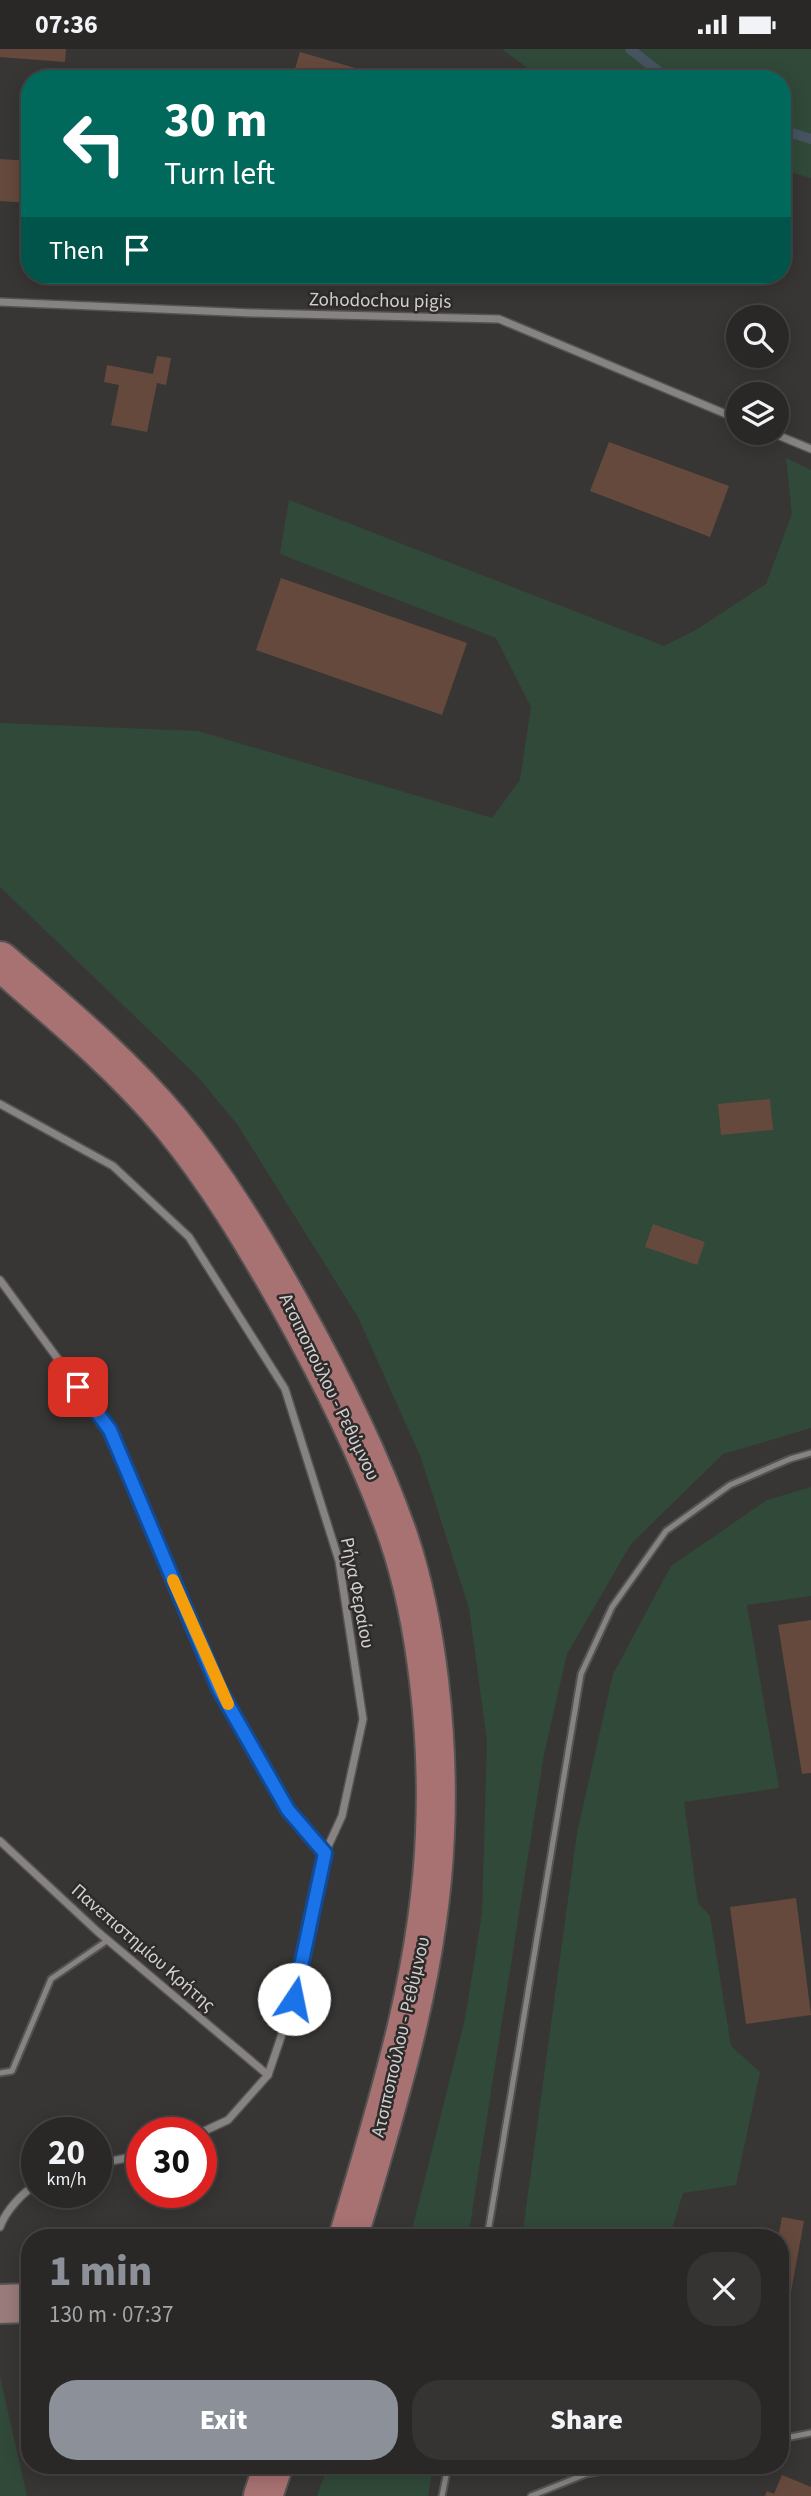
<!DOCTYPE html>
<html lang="en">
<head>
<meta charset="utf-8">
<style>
  :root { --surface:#2a2827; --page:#363433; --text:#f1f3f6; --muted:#a5a6a7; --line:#464444; --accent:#8c9099 }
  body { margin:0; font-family:"Source Sans 3",sans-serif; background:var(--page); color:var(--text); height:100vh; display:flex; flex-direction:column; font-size:26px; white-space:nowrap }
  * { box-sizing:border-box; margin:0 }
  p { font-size:23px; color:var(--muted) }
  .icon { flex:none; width:38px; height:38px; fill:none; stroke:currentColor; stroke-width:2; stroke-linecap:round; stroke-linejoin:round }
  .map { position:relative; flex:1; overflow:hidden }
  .sheet { position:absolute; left:21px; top:2180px; width:768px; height:245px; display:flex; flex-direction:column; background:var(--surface); border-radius:28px; box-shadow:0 4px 18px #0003,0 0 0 2px var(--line) }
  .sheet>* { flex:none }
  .guide { position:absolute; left:21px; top:21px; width:770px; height:214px; border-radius:28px; box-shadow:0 4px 18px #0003,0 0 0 2px var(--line); background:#00695c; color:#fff; overflow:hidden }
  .controls { position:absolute; left:726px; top:256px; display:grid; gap:14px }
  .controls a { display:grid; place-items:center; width:63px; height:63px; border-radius:50%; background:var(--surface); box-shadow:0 4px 18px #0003,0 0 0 2px var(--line); font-size:35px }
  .speed { position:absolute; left:21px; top:2068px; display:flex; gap:14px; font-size:35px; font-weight:700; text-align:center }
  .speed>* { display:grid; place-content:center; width:91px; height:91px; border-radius:50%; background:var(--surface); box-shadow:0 4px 18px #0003,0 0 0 2px var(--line); line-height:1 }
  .speed small { font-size:18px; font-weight:400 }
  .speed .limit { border:10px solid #d22; background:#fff; color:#111 }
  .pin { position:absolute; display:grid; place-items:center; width:60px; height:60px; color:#fff; margin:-30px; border-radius:14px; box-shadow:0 4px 10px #0006 }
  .me { position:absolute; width:77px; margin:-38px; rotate:11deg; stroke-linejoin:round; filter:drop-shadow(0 0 5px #0008) }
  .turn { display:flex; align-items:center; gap:24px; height:147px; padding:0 28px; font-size:32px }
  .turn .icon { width:91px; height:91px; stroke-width:2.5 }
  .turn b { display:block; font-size:49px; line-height:60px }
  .then { display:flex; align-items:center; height:66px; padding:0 28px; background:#0003; gap:14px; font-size:26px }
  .round { display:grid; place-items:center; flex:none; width:74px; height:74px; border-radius:28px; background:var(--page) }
  .overview { display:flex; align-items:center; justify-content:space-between; height:119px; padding:0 28px }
  h1 { font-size:42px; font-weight:800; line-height:52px; color:var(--accent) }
  .button { display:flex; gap:14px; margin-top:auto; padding:14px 28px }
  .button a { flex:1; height:80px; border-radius:28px; background:var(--accent); color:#fff; font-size:28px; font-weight:800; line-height:80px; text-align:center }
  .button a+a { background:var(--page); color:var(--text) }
  .status { display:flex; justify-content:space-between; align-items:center; height:49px; padding:0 35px; background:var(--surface); direction:ltr }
  .status svg { height:19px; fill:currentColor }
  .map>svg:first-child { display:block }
  .green { fill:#314939 }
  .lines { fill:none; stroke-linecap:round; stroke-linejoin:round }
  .stream { stroke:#465360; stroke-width:10 }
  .building { fill:#65493c }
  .lane-casing { stroke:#555352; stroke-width:9 }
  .street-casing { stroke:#555352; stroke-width:10 }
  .secondary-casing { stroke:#555352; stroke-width:42 }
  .primary-casing { stroke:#555352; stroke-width:42 }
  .lane { stroke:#868382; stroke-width:5 }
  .street { stroke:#868382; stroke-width:7 }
  .secondary { stroke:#987b7a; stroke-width:38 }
  .primary { stroke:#a97272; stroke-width:38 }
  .route-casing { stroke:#114b97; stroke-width:18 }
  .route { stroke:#1a73e8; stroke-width:12 }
  .slow { stroke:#f59e0b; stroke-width:12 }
  .labels { text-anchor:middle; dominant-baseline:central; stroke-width:5; stroke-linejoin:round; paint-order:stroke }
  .street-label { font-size:19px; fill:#d2d0d0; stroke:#2e2b2a }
</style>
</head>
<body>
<div class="status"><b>07:36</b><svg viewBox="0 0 49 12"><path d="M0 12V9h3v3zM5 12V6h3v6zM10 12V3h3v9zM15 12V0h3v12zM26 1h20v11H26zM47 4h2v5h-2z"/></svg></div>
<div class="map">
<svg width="811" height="2447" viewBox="0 0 811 2447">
  <rect width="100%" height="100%" fill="#383634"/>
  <g class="green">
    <path d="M 502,0 L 811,0 L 811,129 L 782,121 L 782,30 L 542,30 Z"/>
    <path d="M 786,409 L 811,421 L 811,1379 L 723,1405 L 631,1495 L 567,1605 L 544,1705 L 468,2189 L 410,2189 L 465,1970 L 482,1864 L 487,1692 L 469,1559 L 421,1409 L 358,1268 L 237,1075 L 197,1027 L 0,838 L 0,674 L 198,682 L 492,769 L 520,731 L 531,658 L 496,589 L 280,505 L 289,451 L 664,597 L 696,581 L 766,535 L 792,465 Z"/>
    <path d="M 811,1438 L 811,1547 L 747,1556 L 779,1739 L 684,1753 L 698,1854 L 710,1867 L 731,1997 L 760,2023 L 736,2136 L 683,2144 L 669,2189 L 522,2189 L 577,1784 L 613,1625 L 671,1517 L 767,1451 Z"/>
    <path d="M 0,2328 L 27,2447 L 0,2447 Z"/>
    <path d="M 328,2417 L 433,2417 L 428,2447 L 317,2447 Z"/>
  </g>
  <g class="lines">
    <g class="stream">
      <path d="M 630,0 L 668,30"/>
      <path d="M 782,81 L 811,90"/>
    </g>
  </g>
  <g class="building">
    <path d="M 0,0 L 66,0 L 65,13 L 0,8 Z"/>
    <path d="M 300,3 L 376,25 L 375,30 L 292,30 Z"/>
    <path d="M 0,110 L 30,112 L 30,154 L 0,152 Z"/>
    <path d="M 157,307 L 171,309 L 166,336 L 157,334 L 147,383 L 111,376 L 119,336 L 104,333 L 107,316 L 153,325 Z"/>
    <path d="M 609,393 L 729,437 L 710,488 L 590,442 Z"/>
    <path d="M 281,529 L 467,594 L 442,666 L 256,601 Z"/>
    <path d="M 770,1050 L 773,1081 L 721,1086 L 718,1055 Z"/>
    <path d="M 653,1175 L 705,1193 L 697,1216 L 645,1198 Z"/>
    <path d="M 811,1571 L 811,1724 L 802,1725 L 778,1576 Z"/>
    <path d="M 796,1849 L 811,1966 L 746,1975 L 730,1858 Z"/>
    <path d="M 782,2168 L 804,2172 L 790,2248 L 780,2246 L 778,2189 Z"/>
    <path d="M 782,2426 L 811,2438 L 811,2447 L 765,2447 L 767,2442 L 774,2445 Z"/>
  </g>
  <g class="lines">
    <defs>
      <g id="lane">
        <path d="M 0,2024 L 12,2022 L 51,1930 L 108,1891"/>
        <path d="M 487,2189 L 581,1625 L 612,1558 L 666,1482 L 730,1436 L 790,1410 L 811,1404"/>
        <path d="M 780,2390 L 811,2384"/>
        <path d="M 442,2447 L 448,2417"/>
        <path d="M 531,2447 L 586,2425 L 630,2417"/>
      </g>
      <g id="street">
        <path d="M 0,253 L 252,264 L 499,270 L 738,370"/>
        <path d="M 770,383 L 811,400"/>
        <path d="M 0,1055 L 113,1117 L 189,1188 L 285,1340 L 339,1512 L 363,1670 L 342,1767 L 325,1804 L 294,1950 L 268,2026 L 228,2071 L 200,2084"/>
        <path d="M 0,1231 L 110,1381 L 219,1640 L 288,1761 L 325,1804"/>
        <path d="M 0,1792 L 98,1883 L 268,2026"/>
        <path d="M 96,2115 L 142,2106"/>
        <path d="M 0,2178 C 5,2163 23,2142 37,2136"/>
      </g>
      <path id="secondary" d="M 0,2255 L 30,2254"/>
      <g id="primary">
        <path d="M 0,912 C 59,963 121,1014 171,1074 C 217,1130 254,1192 289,1254 C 331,1329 370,1406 398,1487 C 428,1575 439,1692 435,1784 C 430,1923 387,2057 348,2189"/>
        <path d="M 263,2447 L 273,2417"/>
      </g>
    </defs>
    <use href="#lane" class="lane-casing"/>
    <use href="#street" class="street-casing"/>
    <use href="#secondary" class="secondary-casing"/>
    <use href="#primary" class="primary-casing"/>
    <use href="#lane" class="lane"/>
    <use href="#street" class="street"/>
    <use href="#secondary" class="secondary"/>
    <use href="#primary" class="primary"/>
  </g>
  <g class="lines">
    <defs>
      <path id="route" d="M 78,1338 L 110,1381 L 219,1640 L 288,1761 L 325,1804 L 294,1950"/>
    </defs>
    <use href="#route" class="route-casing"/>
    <use href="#route" class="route"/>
    <path class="slow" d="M 173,1531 L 228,1655"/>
  </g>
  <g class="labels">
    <g class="street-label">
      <text transform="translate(380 252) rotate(1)">Zohodochou pigis</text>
      <text transform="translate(329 1338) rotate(64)">Ατσιποπούλου - Ρεθύμνου</text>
      <text transform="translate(357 1544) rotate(79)">Ρήγα Φεραίου</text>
      <text transform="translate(143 1899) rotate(41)">Πανεπιστημίου Κρήτης</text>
      <text transform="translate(401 1988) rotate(-77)">Ατσιποπούλου - Ρεθύμνου</text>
    </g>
  </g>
</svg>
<div class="controls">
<a><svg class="icon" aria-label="search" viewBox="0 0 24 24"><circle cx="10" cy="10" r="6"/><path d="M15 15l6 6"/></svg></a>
<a><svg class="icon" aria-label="layers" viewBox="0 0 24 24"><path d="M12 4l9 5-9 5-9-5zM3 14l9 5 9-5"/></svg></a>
</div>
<div class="speed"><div>20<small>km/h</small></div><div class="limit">30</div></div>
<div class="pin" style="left:78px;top:1338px;background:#d93025"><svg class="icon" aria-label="arrive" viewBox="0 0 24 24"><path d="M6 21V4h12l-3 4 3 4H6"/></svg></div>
<svg class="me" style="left:294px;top:1950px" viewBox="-20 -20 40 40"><circle r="19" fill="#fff"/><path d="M0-13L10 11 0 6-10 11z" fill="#1a73e8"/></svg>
<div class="guide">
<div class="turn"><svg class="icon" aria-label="left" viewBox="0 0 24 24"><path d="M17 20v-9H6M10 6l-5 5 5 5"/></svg><div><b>30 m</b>Turn left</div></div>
<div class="then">Then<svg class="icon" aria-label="arrive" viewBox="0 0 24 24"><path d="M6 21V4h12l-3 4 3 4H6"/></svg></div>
</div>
<section class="sheet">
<div class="overview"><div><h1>1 min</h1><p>130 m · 07:37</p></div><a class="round"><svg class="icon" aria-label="close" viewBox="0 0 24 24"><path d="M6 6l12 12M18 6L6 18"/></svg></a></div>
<div class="button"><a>Exit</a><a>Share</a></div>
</section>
</div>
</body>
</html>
